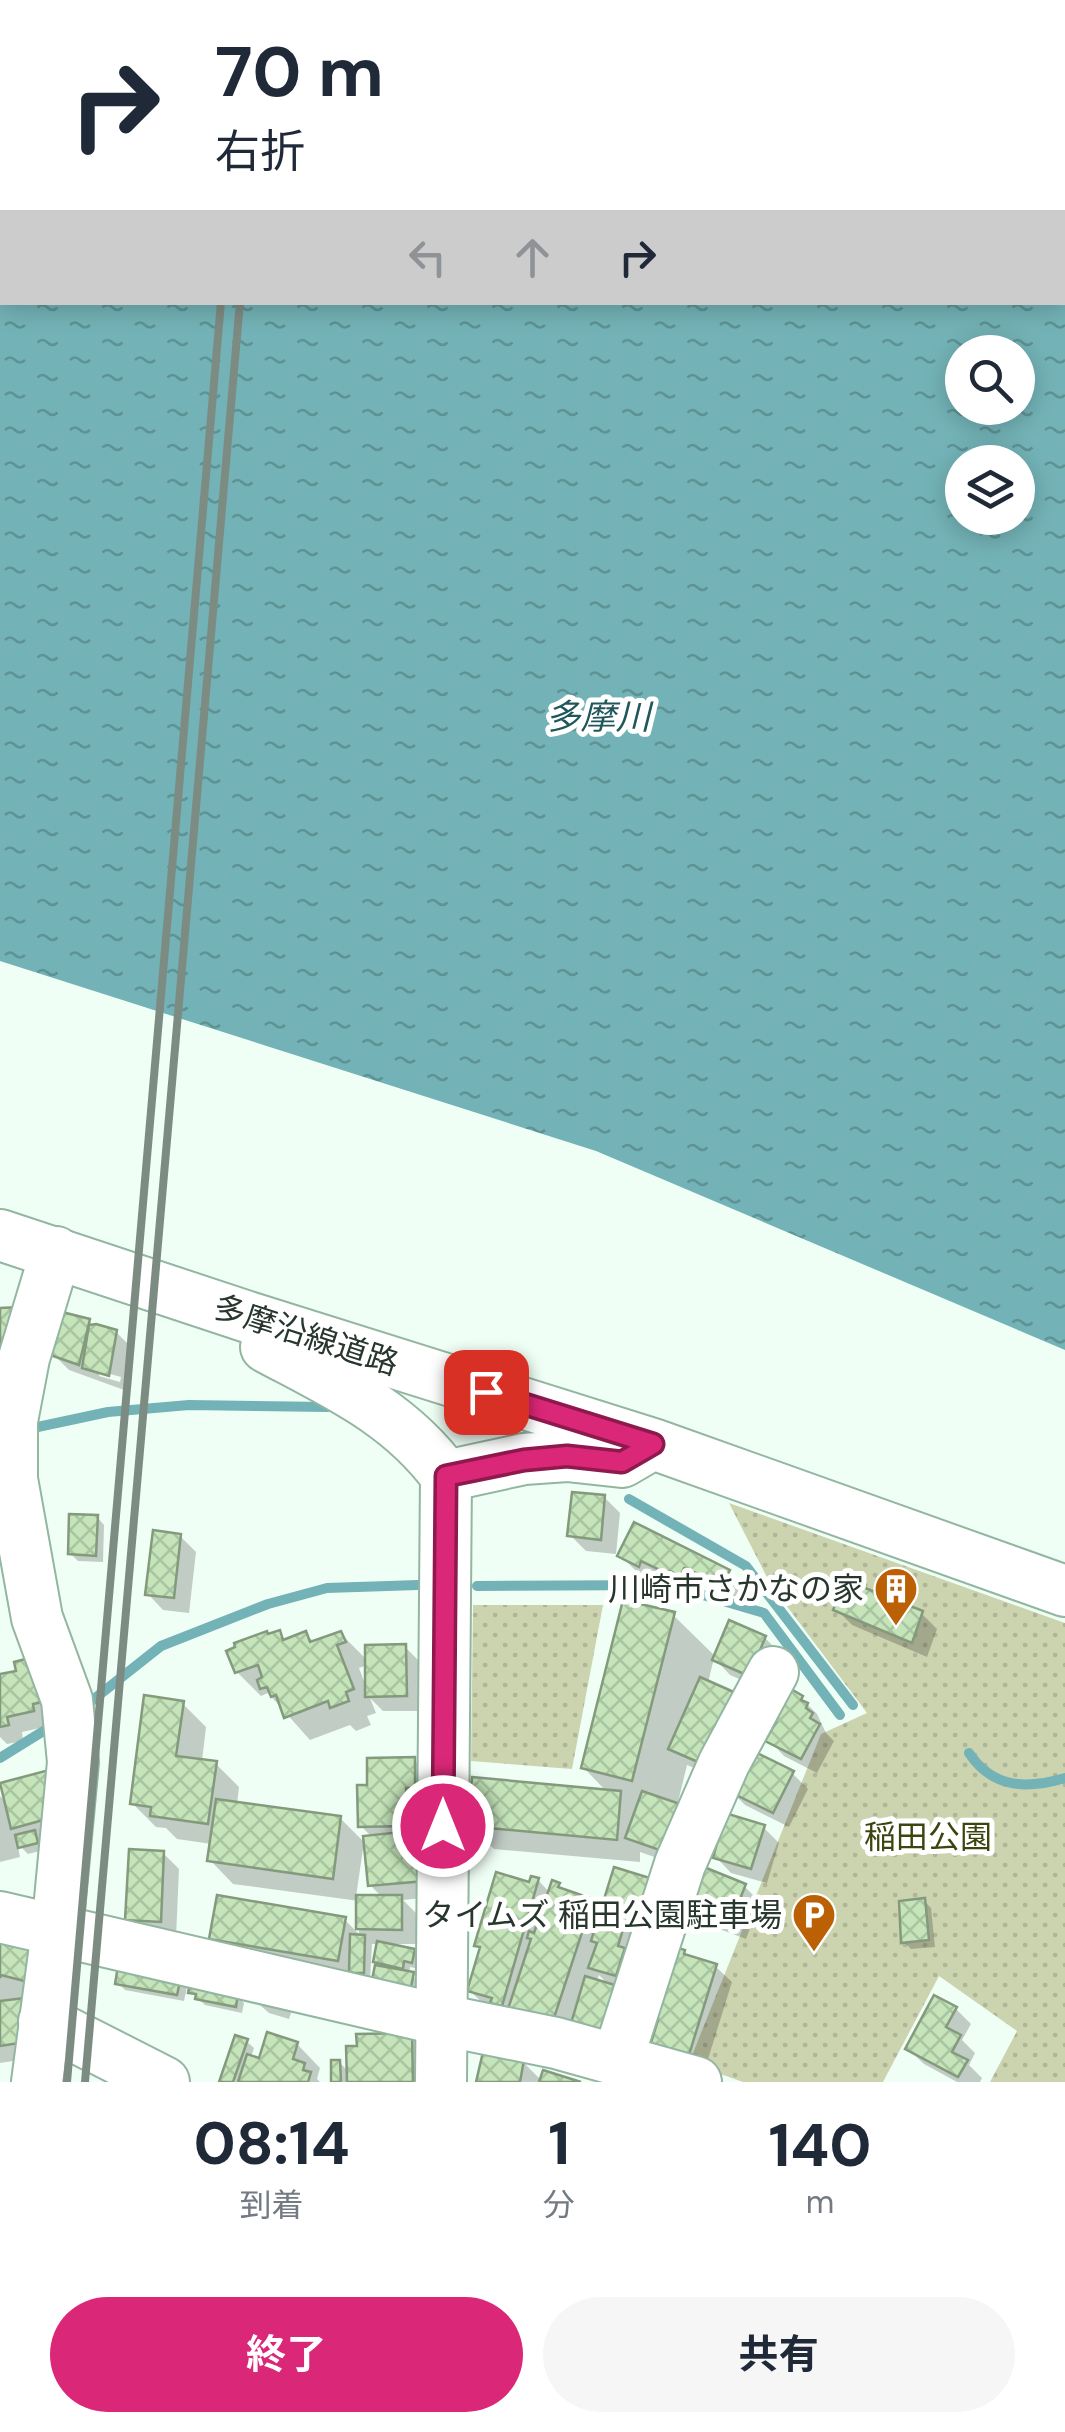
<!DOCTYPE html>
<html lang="ja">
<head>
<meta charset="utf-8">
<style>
  :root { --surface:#fff; --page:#f6f6f7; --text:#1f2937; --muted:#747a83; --accent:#db2777 }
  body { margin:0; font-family:"DM Sans","Noto Sans JP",sans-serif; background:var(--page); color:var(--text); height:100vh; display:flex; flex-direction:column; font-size:38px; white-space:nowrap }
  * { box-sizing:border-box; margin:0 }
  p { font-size:32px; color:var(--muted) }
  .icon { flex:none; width:55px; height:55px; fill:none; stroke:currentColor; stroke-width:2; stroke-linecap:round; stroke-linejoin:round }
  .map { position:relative; height:2082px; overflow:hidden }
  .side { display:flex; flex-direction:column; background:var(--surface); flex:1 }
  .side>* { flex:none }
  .banner { position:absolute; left:0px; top:0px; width:1065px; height:305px; box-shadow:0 5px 25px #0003; background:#fff; color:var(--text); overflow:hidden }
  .controls { position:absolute; left:945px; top:335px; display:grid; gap:20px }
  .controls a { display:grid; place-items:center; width:90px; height:90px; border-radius:50%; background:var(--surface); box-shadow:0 5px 25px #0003; font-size:50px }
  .pin { position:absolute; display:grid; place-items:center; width:85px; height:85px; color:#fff; margin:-42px; border-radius:20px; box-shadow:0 5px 15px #0006 }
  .me { position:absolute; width:110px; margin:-55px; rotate:0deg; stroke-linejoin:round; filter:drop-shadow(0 0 8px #0008) }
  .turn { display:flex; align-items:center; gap:35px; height:210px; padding:0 50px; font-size:45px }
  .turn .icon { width:130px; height:130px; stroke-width:2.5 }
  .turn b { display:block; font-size:70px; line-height:85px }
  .lanes { display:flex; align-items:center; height:95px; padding:0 50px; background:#0003; justify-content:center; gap:50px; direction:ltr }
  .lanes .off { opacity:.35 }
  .eta { display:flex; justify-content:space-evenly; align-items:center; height:170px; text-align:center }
  .eta b { font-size:60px; font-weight:700; line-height:70px }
  .primary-button { display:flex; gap:20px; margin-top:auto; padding:20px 50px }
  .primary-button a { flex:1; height:115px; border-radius:60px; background:var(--accent); color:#fff; font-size:40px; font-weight:700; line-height:115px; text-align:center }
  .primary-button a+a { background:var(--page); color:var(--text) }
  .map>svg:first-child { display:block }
  .grass { fill:#ccd3af }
  .park { fill:url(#park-dots) }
  .water { fill:url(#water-ripples); fill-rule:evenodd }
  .shadow { fill:#0003; fill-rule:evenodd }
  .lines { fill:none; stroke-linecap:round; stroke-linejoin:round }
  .stream { stroke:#73b3b7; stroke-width:10 }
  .building { fill:url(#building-cross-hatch); stroke:#849a7d; stroke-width:2.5 }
  .minor-casing { stroke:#93b6a1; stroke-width:54 }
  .minor { stroke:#fff; stroke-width:50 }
  .rail { stroke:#7d8c83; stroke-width:8 }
  .route-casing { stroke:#8e194d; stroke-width:25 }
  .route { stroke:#db2777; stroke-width:18 }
  .labels { text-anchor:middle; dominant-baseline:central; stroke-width:10; stroke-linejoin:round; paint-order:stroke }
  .street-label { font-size:32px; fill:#28372e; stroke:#fff }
  .poi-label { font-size:32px; fill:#28372e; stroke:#fff; text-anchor:end }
  .park-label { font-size:32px; fill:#3d450e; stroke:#fff }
  .water-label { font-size:35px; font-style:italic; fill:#20575a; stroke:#fff }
</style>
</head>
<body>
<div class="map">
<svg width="1065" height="2082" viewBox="0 0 1065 2082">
  <defs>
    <pattern id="park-dots" width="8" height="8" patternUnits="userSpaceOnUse" patternTransform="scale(2.5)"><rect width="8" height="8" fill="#ccd3af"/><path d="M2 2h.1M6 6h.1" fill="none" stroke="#afb697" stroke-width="1.8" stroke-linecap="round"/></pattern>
    <pattern id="water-ripples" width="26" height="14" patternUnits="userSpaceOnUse" patternTransform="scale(2.5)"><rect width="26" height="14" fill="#73b3b7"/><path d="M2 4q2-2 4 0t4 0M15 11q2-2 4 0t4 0" fill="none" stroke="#5e9295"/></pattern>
    <pattern id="building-cross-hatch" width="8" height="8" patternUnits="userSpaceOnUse" patternTransform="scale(2.5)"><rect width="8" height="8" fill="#c5e4ba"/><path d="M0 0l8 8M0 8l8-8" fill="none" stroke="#a9c4a0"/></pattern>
  </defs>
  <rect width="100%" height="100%" fill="#f0fff5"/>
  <path class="grass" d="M 284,0 L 1065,0 L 1065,265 L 1062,2 L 283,2 Z"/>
  <g class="park">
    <path d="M 0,0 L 194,0 L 2,2 L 2,112 Z"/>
    <path d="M 729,1503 L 1065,1623 L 1065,2082 L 990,2082 L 1017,2031 L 939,1976 L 883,2082 L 743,2082 L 689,2063 L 821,1734 L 867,1713 L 771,1585 Z"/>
    <path d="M 473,1605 L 603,1605 L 572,1769 L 471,1761 Z"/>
  </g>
  <path class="water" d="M 0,125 L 2,302 L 1062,302 L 1063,278 L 1065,278 L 1065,1350 L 596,1151 L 0,961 ZM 962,352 L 1018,352 L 1018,408 L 962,408 ZM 962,462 L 1018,462 L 1018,518 L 962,518 Z"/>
  <g class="shadow">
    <path d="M 89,1321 L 96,1329 L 116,1332 L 132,1348 L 124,1390 L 69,1370 L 53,1354 ZM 99,1371 L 121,1377 L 120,1382 L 99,1376 Z"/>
    <path d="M 604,1497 L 620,1513 L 616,1554 L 586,1551 L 570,1535 Z"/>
    <path d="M 97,1517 L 104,1525 L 103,1562 L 78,1561 L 70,1553 Z"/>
    <path d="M 180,1536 L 196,1552 L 189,1613 L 163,1610 L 148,1594 Z"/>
    <path d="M 620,1555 L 728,1572 L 744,1588 L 739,1598 L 700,1582 L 696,1590 L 686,1585 L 684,1588 L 658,1575 L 655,1581 L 636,1571 Z"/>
    <path d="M 836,1609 L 921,1613 L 937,1629 L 927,1657 L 852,1625 Z"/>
    <path d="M 673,1615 L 716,1657 L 765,1638 L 781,1654 L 765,1690 L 730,1675 L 714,1658 L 708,1683 L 721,1779 L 687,1765 L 677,1806 L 683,1867 L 640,1852 L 640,1862 L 494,1849 L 470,1825 L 608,1793 L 583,1767 Z"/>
    <path d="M 279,1633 L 287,1641 L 306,1634 L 315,1643 L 341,1634 L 367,1660 L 405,1647 L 421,1663 L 421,1711 L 383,1711 L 370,1698 L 376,1713 L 367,1716 L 371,1725 L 356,1731 L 350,1725 L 310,1740 L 268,1693 L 261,1696 L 237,1672 L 269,1637 ZM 367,1665 L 367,1689 L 359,1668 Z"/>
    <path d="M 32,1660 L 49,1726 L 22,1732 L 23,1741 L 7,1744 L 0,1737 L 0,1677 L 19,1673 Z"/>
    <path d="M 801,1698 L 817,1714 L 826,1733 L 834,1741 L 817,1773 L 784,1756 L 769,1740 L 777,1724 L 770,1717 Z"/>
    <path d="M 182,1703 L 206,1727 L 202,1761 L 215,1763 L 239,1787 L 237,1804 L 340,1818 L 364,1842 L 356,1897 L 382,1897 L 370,1885 L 372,1837 L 361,1826 L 370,1787 L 414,1760 L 430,1776 L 440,1896 L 403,1900 L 417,1914 L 416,1944 L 393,1944 L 393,1947 L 413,1951 L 421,1958 L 419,1969 L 410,1967 L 409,1974 L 420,1982 L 418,1993 L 376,1962 L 379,1944 L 372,1944 L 370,1980 L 235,1961 L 211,1938 L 345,1920 L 359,1934 L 359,1901 L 233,1884 L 210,1860 L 212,1844 L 177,1839 L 166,1828 L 156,1827 L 132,1803 Z"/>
    <path d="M 48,1773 L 44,1850 L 28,1854 L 17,1843 L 20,1857 L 0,1862 L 0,1796 L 6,1802 Z"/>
    <path d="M 792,1773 L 808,1789 L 789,1827 L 745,1805 L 729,1789 Z"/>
    <path d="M 763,1827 L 779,1843 L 767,1883 L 731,1873 L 716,1857 L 720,1842 L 710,1832 Z"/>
    <path d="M 163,1853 L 179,1869 L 176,1937 L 144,1935 L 128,1919 Z"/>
    <path d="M 538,1880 L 550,1893 L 559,1885 L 566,1893 L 592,1901 L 603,1911 L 662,1884 L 622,2046 L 494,2014 L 470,1991 L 482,1950 L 477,1945 ZM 599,1975 L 610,1986 L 596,1982 Z"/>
    <path d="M 744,1886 L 760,1902 L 746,1939 L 701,1922 L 686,1906 Z"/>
    <path d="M 924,1901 L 931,1908 L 935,1947 L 911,1949 L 904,1942 Z"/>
    <path d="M 0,1942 L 35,1950 L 76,1991 L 69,2021 L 46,2056 L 0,2063 Z"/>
    <path d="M 684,1952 L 690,1958 L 716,1967 L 732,1982 L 704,2072 L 649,2016 Z"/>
    <path d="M 179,1979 L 187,1987 L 184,2001 L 125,1990 L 118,1983 Z"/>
    <path d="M 191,1992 L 237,1996 L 244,2003 L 242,2013 L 205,2005 Z"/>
    <path d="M 263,1997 L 292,2010 L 289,2019 L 269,2013 L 261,2006 Z"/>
    <path d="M 956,2009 L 971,2024 L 962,2040 L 975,2053 L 969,2065 L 982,2078 L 980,2082 L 957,2082 L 924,2064 L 908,2049 Z"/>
    <path d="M 411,2036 L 427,2052 L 428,2082 L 334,2082 L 339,2062 L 349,2072 Z"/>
    <path d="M 246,2041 L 254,2048 L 251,2057 L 261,2061 L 297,2044 L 320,2068 L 317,2079 L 320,2082 L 222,2082 Z"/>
    <path d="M 523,2062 L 542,2081 L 574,2082 L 479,2082 Z"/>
  </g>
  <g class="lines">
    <g class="stream">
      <path d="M 33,1428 L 108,1412 L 189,1405 L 328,1407"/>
      <path d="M 629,1499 L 746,1566 L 853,1705"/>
      <path d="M 477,1586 L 669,1585 L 764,1613 L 840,1715"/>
      <path d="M 89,1703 L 161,1646 L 268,1604 L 327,1588 L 418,1585"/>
      <path d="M 969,1753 C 993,1789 1027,1789 1065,1778"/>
      <path d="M 0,1758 L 50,1727"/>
    </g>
  </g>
  <g class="building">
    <path d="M 18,1307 L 0,1353 L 0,1308 Z"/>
    <path d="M 62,1312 L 90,1319 L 79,1365 L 50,1355 Z"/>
    <path d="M 96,1324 L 117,1330 L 109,1376 L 82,1368 L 89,1325 Z"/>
    <path d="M 572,1492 L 605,1495 L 601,1540 L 567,1536 Z"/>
    <path d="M 69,1514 L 98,1515 L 96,1556 L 68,1554 Z"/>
    <path d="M 634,1522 L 730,1570 L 723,1584 L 684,1568 L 680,1576 L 670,1571 L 668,1574 L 641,1561 L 639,1567 L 617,1556 Z"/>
    <path d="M 153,1530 L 181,1534 L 174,1598 L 145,1595 Z"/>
    <path d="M 845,1580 L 923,1611 L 912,1643 L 833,1610 Z"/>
    <path d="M 623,1600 L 675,1612 L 632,1781 L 581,1768 Z"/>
    <path d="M 729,1620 L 766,1636 L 749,1676 L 712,1660 Z"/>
    <path d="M 280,1630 L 283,1640 L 306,1631 L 310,1642 L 341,1631 L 346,1642 L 337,1645 L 354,1689 L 346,1692 L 349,1701 L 330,1708 L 328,1701 L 284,1718 L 276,1695 L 271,1697 L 267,1687 L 260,1689 L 257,1680 L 262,1677 L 258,1665 L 235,1673 L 226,1651 L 235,1647 L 234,1643 L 267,1631 L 268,1634 Z"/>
    <path d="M 406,1644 L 407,1696 L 365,1697 L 365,1645 Z"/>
    <path d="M 33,1657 L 43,1702 L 33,1704 L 34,1711 L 7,1717 L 9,1725 L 0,1727 L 0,1674 L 16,1671 L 14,1662 Z"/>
    <path d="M 700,1677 L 736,1693 L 705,1765 L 668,1749 Z"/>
    <path d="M 784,1685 L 803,1696 L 801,1700 L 808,1703 L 806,1708 L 813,1713 L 810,1718 L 820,1724 L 801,1759 L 765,1741 L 776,1722 L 766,1717 Z"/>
    <path d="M 144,1695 L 184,1701 L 176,1756 L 217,1761 L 208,1824 L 150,1816 L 151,1807 L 130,1804 Z"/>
    <path d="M 747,1748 L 794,1771 L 773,1813 L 726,1790 Z"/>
    <path d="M 415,1757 L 415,1788 L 406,1788 L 407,1826 L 358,1827 L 357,1785 L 367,1785 L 367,1758 Z"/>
    <path d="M 49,1770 L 54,1817 L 11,1829 L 0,1783 Z"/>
    <path d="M 472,1777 L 621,1791 L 617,1840 L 468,1826 Z"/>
    <path d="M 642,1791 L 683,1805 L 668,1853 L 625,1838 Z"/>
    <path d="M 216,1799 L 341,1816 L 333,1879 L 207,1861 Z"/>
    <path d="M 715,1810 L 765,1825 L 751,1869 L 713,1858 L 719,1836 Z"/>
    <path d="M 35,1830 L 38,1843 L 18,1848 L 15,1835 Z"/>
    <path d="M 420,1830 L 425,1881 L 368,1886 L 363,1836 Z"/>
    <path d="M 129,1849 L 164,1851 L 161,1922 L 125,1920 Z"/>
    <path d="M 699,1865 L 746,1884 L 730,1924 L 683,1907 Z"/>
    <path d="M 614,1867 L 663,1882 L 651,1920 L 628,1913 L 618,1946 L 625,1948 L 616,1976 L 588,1968 L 597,1943 L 591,1941 Z"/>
    <path d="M 496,1872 L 529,1882 L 531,1876 L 539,1878 L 502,2006 L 490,2003 L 492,1998 L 467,1991 L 480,1947 L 474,1946 Z"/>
    <path d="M 552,1880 L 560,1883 L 558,1887 L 593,1899 L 552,2024 L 508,2009 L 531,1939 L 527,1938 L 529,1931 L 534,1933 Z"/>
    <path d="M 217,1895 L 346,1917 L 338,1961 L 209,1939 Z"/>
    <path d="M 356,1895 L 402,1895 L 402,1930 L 356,1929 Z"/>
    <path d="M 925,1898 L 929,1940 L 901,1943 L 899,1901 Z"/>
    <path d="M 350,1934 L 365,1935 L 364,1973 L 349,1973 Z"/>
    <path d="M 0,1940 L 36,1948 L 28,1982 L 1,1975 L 0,1978 Z"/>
    <path d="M 377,1941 L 415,1949 L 412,1963 L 404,1961 L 403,1969 L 373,1962 Z"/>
    <path d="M 669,1945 L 685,1950 L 684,1954 L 717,1964 L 688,2058 L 650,2046 L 658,2020 L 646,2017 Z"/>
    <path d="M 375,1965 L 414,1972 L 411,1987 L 372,1980 Z"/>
    <path d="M 118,1966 L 181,1977 L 177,1995 L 115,1984 Z"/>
    <path d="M 585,1976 L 625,1988 L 604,2037 L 570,2027 Z"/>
    <path d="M 190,1984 L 238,1993 L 236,2007 L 195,1999 L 196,1994 L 188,1993 Z"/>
    <path d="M 934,1995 L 957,2007 L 946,2027 L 961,2035 L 952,2052 L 968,2060 L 958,2077 L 905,2049 Z"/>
    <path d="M 33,1997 L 32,2041 L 0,2046 L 0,2001 Z"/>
    <path d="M 267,2032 L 298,2042 L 293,2059 L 305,2063 L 303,2070 L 311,2072 L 308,2082 L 238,2082 L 247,2054 L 259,2058 Z"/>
    <path d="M 412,2033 L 413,2082 L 347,2082 L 346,2046 L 357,2046 L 356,2034 Z"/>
    <path d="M 235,2035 L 248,2039 L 233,2082 L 219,2082 Z"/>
    <path d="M 483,2052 L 524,2060 L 520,2082 L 476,2082 Z"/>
    <path d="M 331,2060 L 340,2060 L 341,2082 L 331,2082 Z"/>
    <path d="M 543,2070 L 581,2082 L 539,2082 Z"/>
  </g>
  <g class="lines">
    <defs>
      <g id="minor">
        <path d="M 0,1235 L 251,1318 L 653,1444 L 1065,1591"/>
        <path d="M 266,1347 C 335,1384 399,1412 446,1476 L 441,2082"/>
        <path d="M 446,1476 L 524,1459 L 567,1456 L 622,1462 L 641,1451"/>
        <path d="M 0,1917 L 442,2020 L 556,2043 L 696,2082"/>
        <path d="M 44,2021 L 164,2082"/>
        <path d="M 617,2061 L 680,1864 L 724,1763 L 773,1672"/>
        <path d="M 37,2082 L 57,1931 L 73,1762 L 67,1700 L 37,1618 L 12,1479 L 12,1421 L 24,1358 L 56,1252"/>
      </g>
    </defs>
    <use href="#minor" class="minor-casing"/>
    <use href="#minor" class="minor"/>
    <g class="rail">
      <path d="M 244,2 L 245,0"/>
      <path d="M 265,2 L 265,0"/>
      <path d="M 67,2082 L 221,302"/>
      <path d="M 85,2082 L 240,302"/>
    </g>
  </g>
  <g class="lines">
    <defs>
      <path id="route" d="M 443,1826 L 446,1476 L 524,1460 L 567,1456 L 622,1462 L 653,1444 L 486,1392"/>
    </defs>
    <use href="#route" class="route-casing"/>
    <use href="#route" class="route"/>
  </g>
  <defs>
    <symbol id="building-pin" viewBox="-11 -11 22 30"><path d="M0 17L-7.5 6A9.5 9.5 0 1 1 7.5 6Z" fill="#bb6004" stroke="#fff"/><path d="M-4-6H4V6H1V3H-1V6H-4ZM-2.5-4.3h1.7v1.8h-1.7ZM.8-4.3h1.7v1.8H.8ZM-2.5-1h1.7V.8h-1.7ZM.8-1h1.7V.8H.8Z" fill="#fff"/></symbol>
    <symbol id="parking-pin" viewBox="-11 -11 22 30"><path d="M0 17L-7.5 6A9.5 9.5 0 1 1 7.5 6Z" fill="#bb6004" stroke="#fff"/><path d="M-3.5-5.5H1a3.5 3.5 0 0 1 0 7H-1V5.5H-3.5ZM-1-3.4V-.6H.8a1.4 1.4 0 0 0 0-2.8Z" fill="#fff"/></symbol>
  </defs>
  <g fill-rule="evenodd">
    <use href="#building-pin" x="871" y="1564" width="50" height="68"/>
    <use href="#parking-pin" x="789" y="1890" width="50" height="68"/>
  </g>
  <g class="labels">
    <g class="street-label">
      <text transform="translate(306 1335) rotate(18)">多摩沿線道路</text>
    </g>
    <g class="poi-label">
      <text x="864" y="1589">川崎市さかなの家</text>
      <text x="782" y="1915">タイムズ 稲田公園駐車場</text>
    </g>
    <g class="park-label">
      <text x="928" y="1837">稲田公園</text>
    </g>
    <g class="water-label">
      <text x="598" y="717">多摩川</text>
    </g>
  </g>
</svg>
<div class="controls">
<a><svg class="icon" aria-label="search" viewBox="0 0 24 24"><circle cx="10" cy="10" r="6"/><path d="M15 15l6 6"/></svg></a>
<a><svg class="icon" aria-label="layers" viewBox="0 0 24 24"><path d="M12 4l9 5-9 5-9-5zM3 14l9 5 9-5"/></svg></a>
</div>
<div class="pin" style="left:486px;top:1392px;background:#d93025"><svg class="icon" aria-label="arrive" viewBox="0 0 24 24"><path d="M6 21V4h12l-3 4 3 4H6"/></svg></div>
<svg class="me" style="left:443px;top:1826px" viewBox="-20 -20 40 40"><circle r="17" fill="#db2777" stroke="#fff" stroke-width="3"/><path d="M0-11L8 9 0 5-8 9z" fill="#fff"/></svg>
<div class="banner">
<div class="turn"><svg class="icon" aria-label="right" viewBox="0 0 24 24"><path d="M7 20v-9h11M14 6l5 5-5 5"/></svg><div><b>70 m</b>右折</div></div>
<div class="lanes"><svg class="icon off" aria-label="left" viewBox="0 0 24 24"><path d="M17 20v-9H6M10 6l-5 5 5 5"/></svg><svg class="icon off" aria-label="ahead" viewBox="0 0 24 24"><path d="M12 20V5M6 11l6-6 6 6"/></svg><svg class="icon" aria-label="right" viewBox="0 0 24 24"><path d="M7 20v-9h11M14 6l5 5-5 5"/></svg></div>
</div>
</div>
<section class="side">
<div class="eta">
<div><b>08:14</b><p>到着</p></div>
<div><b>1</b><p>分</p></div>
<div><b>140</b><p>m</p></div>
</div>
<div class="primary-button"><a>終了</a><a>共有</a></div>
</section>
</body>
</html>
